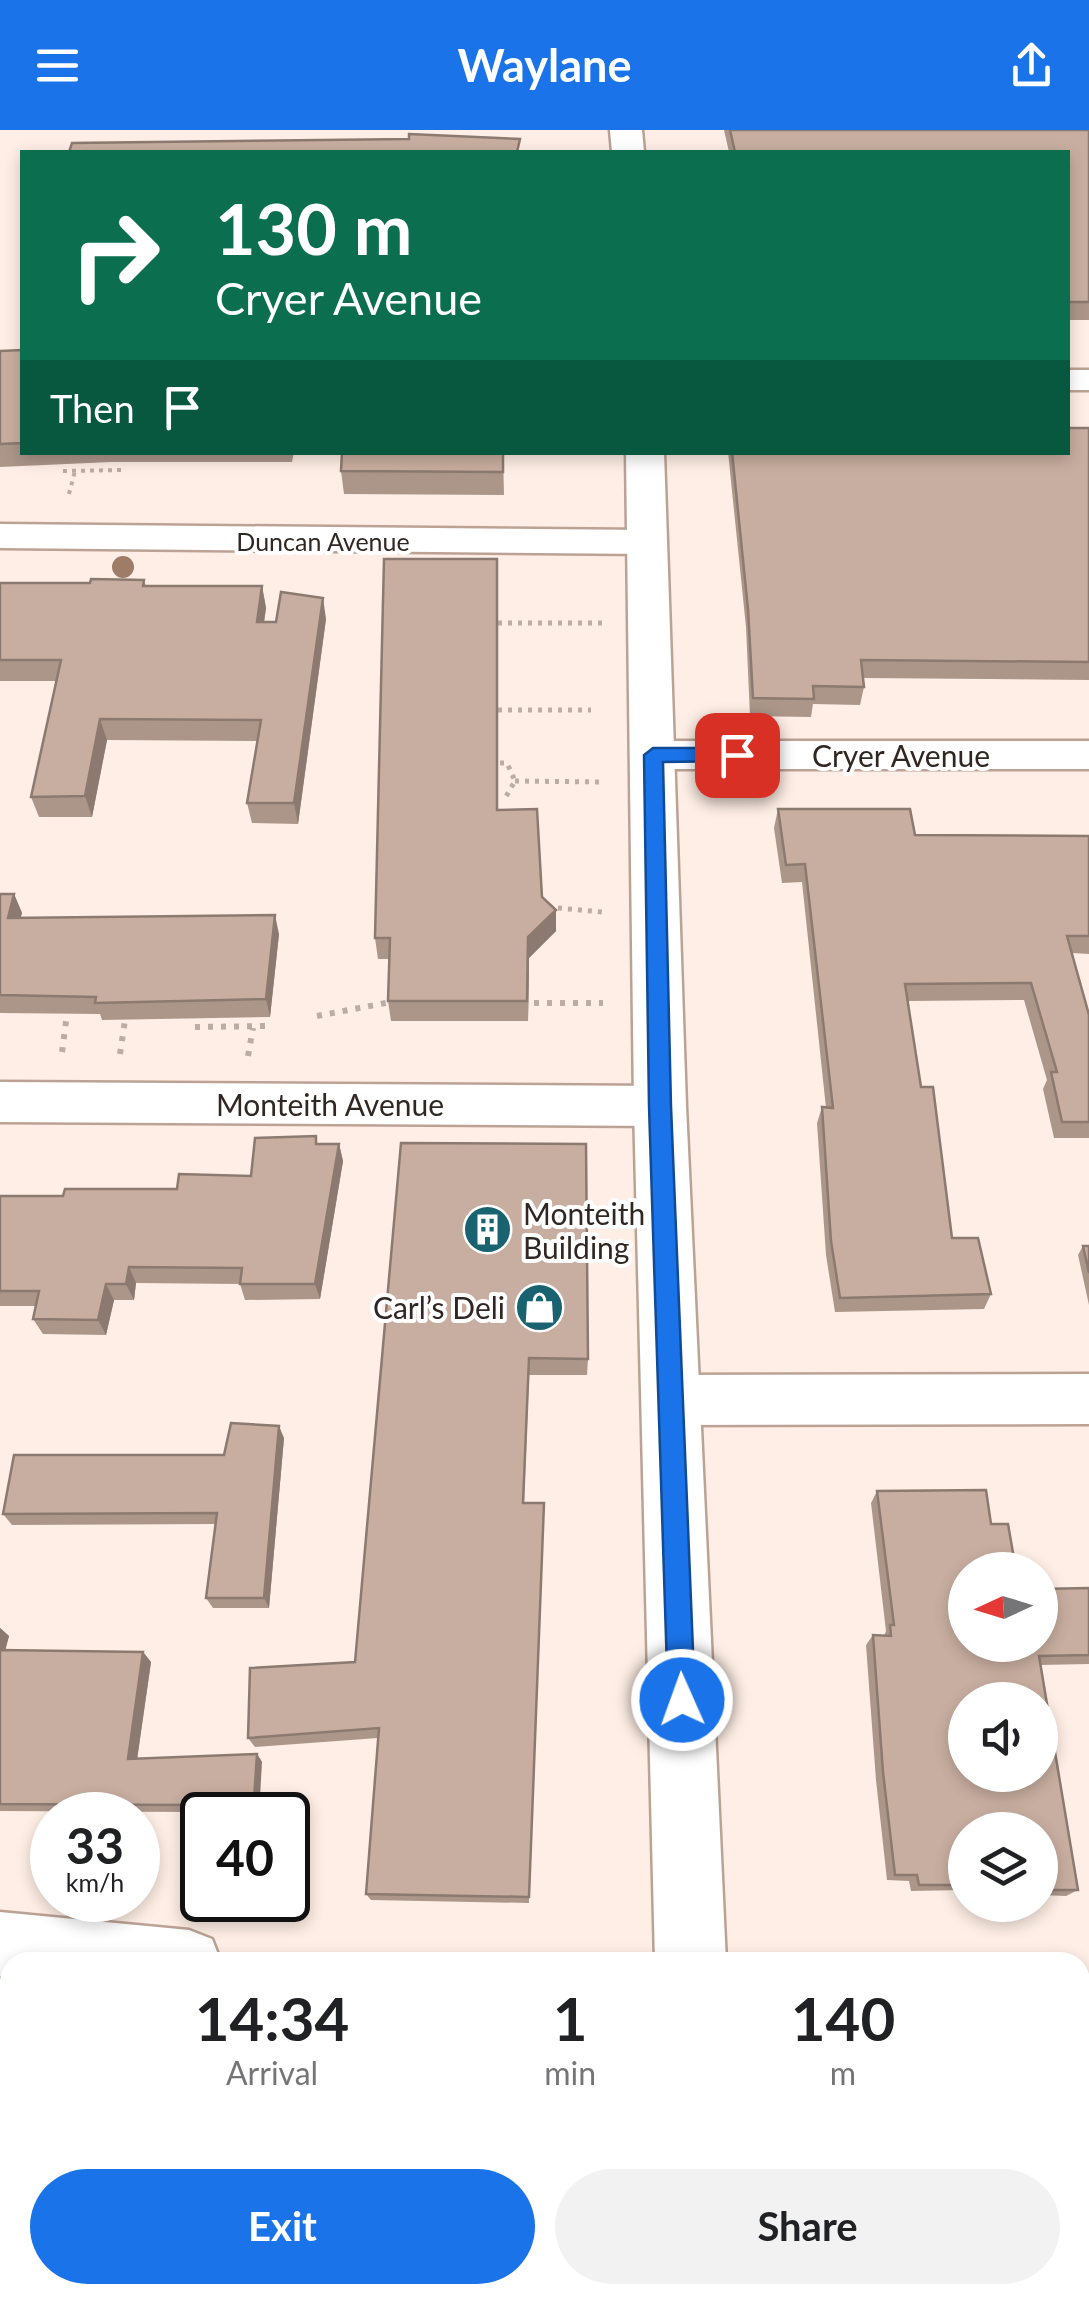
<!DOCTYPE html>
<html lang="en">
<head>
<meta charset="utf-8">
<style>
  :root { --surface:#fff; --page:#f2f2f2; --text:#202124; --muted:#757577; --accent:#1a73e8 }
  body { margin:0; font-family:Lato,sans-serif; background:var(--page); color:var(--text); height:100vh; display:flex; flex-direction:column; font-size:38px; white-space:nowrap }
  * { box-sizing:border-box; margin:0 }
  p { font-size:32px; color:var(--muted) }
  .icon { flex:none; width:55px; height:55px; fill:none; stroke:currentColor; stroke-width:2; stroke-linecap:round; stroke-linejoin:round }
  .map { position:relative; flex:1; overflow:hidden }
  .sheet { position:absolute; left:0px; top:1822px; width:1090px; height:352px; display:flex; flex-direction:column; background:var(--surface); border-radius:30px 30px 0 0; box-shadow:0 5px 15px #0003 }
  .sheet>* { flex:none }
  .top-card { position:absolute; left:20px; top:20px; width:1050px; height:305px; border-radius:0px; box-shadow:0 5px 15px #0003; background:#0b6e4f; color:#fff; overflow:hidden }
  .needle { width:65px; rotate:266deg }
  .controls { position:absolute; left:948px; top:1422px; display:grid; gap:20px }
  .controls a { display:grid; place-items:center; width:110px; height:110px; border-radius:50%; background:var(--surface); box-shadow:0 5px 15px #0003; font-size:50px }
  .speed { position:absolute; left:30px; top:1662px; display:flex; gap:20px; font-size:50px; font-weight:700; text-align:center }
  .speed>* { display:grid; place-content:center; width:130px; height:130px; border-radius:50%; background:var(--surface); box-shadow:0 5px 15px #0003; line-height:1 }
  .speed small { font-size:25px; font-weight:400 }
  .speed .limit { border:5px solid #111; border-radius:15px; background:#fff; color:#111 }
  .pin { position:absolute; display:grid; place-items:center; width:85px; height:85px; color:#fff; margin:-42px; border-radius:20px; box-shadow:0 5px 15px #0006 }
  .me { position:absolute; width:110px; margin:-55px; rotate:358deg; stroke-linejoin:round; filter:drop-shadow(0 0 8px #0008) }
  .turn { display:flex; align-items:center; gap:35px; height:210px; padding:0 30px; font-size:45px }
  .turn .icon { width:130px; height:130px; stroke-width:2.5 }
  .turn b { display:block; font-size:70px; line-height:85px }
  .then { display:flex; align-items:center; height:95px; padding:0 30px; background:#0003; gap:20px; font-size:38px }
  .eta { display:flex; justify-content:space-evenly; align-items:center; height:170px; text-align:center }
  .eta b { font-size:60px; font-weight:700; line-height:70px }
  .action { display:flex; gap:20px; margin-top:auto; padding:20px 30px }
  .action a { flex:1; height:115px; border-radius:60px; background:var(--accent); color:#fff; font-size:40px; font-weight:700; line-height:115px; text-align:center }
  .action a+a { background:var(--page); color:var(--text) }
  header { display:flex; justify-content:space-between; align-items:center; height:130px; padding:0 30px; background:var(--accent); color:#fff; font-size:45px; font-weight:700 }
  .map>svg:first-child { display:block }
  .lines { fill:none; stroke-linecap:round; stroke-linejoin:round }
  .street-casing { stroke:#bca295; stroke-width:5 }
  .secondary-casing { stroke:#bca295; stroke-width:5 }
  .path-far2 { stroke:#bbada6; stroke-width:4; stroke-dasharray:4 5; stroke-linecap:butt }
  .path-far1 { stroke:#bbada6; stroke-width:5; stroke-dasharray:4 6; stroke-linecap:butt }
  .path { stroke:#bbada6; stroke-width:6; stroke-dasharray:5 8; stroke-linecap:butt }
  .street { fill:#fff; fill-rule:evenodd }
  .secondary { fill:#fff; fill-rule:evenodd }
  .tree { fill:#9e7c67 }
  .wall { fill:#ac968a }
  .shaded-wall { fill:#8c7a70 }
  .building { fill:#c8aea0; stroke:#8c7a70; stroke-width:2.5; fill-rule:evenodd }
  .route { fill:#1a73e8; stroke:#114b97; stroke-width:2.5 }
  .labels { text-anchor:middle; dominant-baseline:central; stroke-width:8; stroke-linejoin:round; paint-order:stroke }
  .far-street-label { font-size:25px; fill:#312722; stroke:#fff }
  .street-label { font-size:30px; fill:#312722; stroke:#fff }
  .poi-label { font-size:30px; fill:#312722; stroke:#fff; text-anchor:start }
</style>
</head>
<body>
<header><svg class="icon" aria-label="menu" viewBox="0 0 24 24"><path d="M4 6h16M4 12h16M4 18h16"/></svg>Waylane<svg class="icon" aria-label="share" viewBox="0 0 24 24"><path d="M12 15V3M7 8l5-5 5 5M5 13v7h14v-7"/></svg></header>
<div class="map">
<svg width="1089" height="2173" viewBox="0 0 1089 2173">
  <rect width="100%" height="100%" fill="#feeee5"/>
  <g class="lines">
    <defs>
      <g id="street">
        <rect x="1068" y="240" width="21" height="20"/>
        <path d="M 0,394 L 646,400 L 659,404 L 664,412 L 659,420 L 646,424 L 0,418 Z"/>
        <path d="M 653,611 L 1089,611 L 1089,639 L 653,639 L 639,635 L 633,625 L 639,615 Z"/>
        <path d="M 0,952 L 660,956 L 677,962 L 684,976 L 677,990 L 660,996 L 0,992 Z"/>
        <path d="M 1089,1244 L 1089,1294 L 670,1295 L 651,1287 L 643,1270 L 651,1253 L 670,1245 Z"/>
        <path d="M 0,1782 L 189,1800 L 212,1809 L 221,1832 L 10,1832 L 10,1847 L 0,1846 Z"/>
      </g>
      <g id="secondary">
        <path d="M 610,0 L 642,0 L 644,22 L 612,22 Z"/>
        <path d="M 626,322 L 664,322 L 686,976 L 726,1832 L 655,1832 L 634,976 Z"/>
        <rect x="665" y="2165" width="78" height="8"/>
      </g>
    </defs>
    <use href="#street" class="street-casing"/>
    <use href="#secondary" class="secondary-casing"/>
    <g class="path-far2">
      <path d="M 63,341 L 124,340"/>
      <path d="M 69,364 L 75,341"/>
    </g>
    <g class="path-far1">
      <path d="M 498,493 L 602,493"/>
      <path d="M 498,580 L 591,580"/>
      <path d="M 490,633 L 507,633 L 515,651 L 504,670"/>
      <path d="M 515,651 L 604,652"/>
      <path d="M 558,778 L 602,782"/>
    </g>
    <g class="path">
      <path d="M 534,873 L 603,873"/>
      <path d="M 317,886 L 391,872"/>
      <path d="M 195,897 L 266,896 L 266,891"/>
      <path d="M 62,922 L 67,884"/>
      <path d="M 120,924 L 125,890"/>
      <path d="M 248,926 L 253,898"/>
    </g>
    <use href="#street" class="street"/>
    <use href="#secondary" class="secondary"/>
  </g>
  <circle class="tree" cx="123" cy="437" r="11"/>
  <g class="wall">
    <path d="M 724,0 L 1089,0 L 1089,190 L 1068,190 L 1068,22 L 729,22 Z"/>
    <path d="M 22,220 L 22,322 L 294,322 L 292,332 L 111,332 L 0,337 L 0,221 Z"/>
    <path d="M 1089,298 L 1089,550 L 863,548 L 864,557 L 860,575 L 813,574 L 811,587 L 750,586 L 746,497 L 728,322 L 1068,322 Z"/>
    <path d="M 503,322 L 504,365 L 344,364 L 341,341 Z"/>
    <path d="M 144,450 L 146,456 L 262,456 L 266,478 L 264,492 L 326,489 L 298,694 L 252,693 L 247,673 L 257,611 L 107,610 L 92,687 L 39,687 L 31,667 L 57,551 L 0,551 L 0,453 L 90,453 Z"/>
    <path d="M 498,452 L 497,680 L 542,767 L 556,801 L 529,828 L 528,891 L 391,891 L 388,871 L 389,829 L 378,829 L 375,808 Z"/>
    <path d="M 778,679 L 915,705 L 1089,706 L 1089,824 L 1072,823 L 1089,885 L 1089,1008 L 1054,1008 L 1043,959 L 1047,950 L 1024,870 L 908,871 L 921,957 L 952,1108 L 991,1164 L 984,1179 L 835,1182 L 826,1125 L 817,993 L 822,977 L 826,978 L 802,752 L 782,753 L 774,698 Z"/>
    <path d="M 0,764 L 14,764 L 22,783 L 20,788 L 279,804 L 270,887 L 102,890 L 100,884 L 0,883 Z"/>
    <path d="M 401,1013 L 588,1229 L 587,1245 L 529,1245 L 524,1373 L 529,1773 L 371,1770 L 366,1764 L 378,1608 L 255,1617 L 248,1608 L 355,1532 Z"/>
    <path d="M 318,1014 L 339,1014 L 343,1031 L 320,1169 L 245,1170 L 240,1154 L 136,1153 L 134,1170 L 114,1170 L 106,1205 L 43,1204 L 33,1189 L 36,1176 L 0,1176 L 0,1066 L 63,1066 L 177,1059 L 251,1046 Z"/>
    <path d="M 1083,1116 L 1089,1116 L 1089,1175 L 1078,1125 Z"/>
    <path d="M 284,1308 L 269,1478 L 213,1478 L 206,1468 L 216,1394 L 12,1395 L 3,1384 Z"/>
    <path d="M 877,1361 L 965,1515 L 1089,1458 L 1089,1534 L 1040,1535 L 1078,1760 L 1066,1766 L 1040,1765 L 1040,1700 L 965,1700 L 965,1760 L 911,1761 L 909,1751 L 887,1750 L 876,1650 L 866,1515 L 873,1505 L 884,1506 L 886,1501 L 871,1373 Z"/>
    <path d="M 0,1498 L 9,1506 L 5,1520 L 143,1522 L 151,1532 L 137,1629 L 257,1624 L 262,1632 L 202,1685 L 202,1702 L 191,1702 L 184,1696 L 185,1682 L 0,1681 Z"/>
    <path d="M 1080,2100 L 1085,2101 L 1089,2127 L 1089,2173 L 953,2173 L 952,2165 L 1080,2165 Z"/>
  </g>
  <g class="shaded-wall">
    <path d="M 262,456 L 266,478 L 261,513 L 257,492 Z"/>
    <path d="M 323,468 L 326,489 L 298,694 L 294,673 Z"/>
    <path d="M 100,589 L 107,610 L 92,687 L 85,666 Z"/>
    <path d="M 14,764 L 22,783 L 16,806 L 8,788 Z"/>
    <path d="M 556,780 L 556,801 L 529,828 L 528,891 L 528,807 Z"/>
    <path d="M 275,785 L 279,804 L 270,887 L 266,869 Z"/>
    <path d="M 339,1014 L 343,1031 L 320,1169 L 315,1154 Z"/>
    <path d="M 129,1137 L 136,1153 L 134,1170 L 126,1154 Z"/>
    <path d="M 106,1154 L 114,1170 L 106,1205 L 98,1190 Z"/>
    <path d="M 279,1296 L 284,1308 L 269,1478 L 264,1468 Z"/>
    <path d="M 0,1498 L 9,1506 L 3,1529 L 0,1527 Z"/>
    <path d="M 143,1522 L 151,1532 L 136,1637 L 128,1629 Z"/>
    <path d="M 257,1624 L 262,1632 L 259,1685 L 253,1685 Z"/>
    <path d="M 207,2165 L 214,2165 L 212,2173 L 205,2173 Z"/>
  </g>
  <g class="building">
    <path d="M 730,0 L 1089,0 L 1089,172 L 1068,172 L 1068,22 L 735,22 Z"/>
    <path d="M 409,4 L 520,9 L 517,22 L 69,22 L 72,13 L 409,9 Z"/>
    <path d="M 22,220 L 22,313 L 0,314 L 0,221 Z"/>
    <path d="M 1068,298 L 1089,298 L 1089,532 L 861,530 L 864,557 L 813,556 L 814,569 L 753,568 L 748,479 L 732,322 L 1068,322 Z"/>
    <path d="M 342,322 L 503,322 L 503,342 L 341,341 Z"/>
    <path d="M 384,429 L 497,429 L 497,680 L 537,679 L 542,767 L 556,780 L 528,807 L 527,871 L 388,871 L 390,808 L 375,808 Z"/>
    <path d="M 91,449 L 144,450 L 143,456 L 262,456 L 257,492 L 276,492 L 281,462 L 323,468 L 294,673 L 247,673 L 261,590 L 100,589 L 85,666 L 31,667 L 61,530 L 0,530 L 0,453 L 90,453 Z"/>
    <path d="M 778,679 L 910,679 L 915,705 L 1089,706 L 1089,806 L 1067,806 L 1089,885 L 1089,992 L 1062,992 L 1051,942 L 1057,942 L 1031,853 L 905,854 L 921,957 L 933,957 L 952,1108 L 978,1108 L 991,1164 L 840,1168 L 831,1111 L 822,977 L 833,978 L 805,734 L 786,735 Z"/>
    <path d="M 0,764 L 14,764 L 8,788 L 275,785 L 266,869 L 95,873 L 96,867 L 0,865 Z"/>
    <path d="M 316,1006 L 316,1014 L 339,1014 L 315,1154 L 240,1154 L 242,1138 L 129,1137 L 126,1154 L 106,1154 L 98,1190 L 33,1189 L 39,1161 L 0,1161 L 0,1066 L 63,1066 L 65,1059 L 177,1059 L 179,1044 L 251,1046 L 255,1008 Z"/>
    <path d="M 401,1013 L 586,1014 L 588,1229 L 529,1228 L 523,1373 L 544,1373 L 529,1767 L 366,1764 L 379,1598 L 248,1608 L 250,1538 L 355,1532 Z"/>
    <path d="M 1083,1116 L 1089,1116 L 1089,1143 Z"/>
    <path d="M 231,1293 L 279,1296 L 264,1468 L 206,1468 L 217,1383 L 3,1384 L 14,1325 L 224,1325 Z"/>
    <path d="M 986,1360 L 991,1394 L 1008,1394 L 1016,1440 L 965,1440 L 965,1515 L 1040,1515 L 1040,1459 L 1089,1458 L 1089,1525 L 1039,1526 L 1078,1760 L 1040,1760 L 1040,1700 L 965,1700 L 965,1755 L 919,1755 L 917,1745 L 895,1745 L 883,1642 L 873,1505 L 891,1506 L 890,1495 L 894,1495 L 877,1361 ZM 965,1570 L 1040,1570 L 1040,1645 L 965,1645 Z"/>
    <path d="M 0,1520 L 143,1522 L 128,1629 L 257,1624 L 253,1685 L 202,1685 L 202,1695 L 184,1696 L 185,1675 L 0,1674 Z"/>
    <rect x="1080" y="1877" width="9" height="124"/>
    <path d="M 0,1942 L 10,1943 L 10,2135 L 0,2134 Z"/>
    <path d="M 1080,2101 L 1085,2101 L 1089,2128 L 1089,2173 L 958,2173 L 957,2165 L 1080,2165 Z"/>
    <path d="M 127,2165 L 207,2165 L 205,2173 L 125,2173 Z"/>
  </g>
  <path class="route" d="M 653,618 L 737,618 L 746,625 L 737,631 L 663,632 L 671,976 L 695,1570 L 691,1580 L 682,1584 L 672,1580 L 668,1570 L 649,976 L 644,625 Z"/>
  <defs>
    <symbol id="building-disc" viewBox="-11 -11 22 22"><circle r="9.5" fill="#196270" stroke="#fff"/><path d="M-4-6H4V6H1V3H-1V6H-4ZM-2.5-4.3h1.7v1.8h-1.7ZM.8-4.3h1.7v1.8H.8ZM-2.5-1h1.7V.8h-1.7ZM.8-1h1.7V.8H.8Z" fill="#fff"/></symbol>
    <symbol id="shop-disc" viewBox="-11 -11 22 22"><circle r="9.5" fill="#196270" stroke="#fff"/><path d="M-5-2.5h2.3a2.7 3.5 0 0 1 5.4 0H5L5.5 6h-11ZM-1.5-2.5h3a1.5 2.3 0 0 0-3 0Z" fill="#fff"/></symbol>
  </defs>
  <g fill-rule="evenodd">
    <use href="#building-disc" x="460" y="1072" width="55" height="55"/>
    <use href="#shop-disc" x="512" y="1150" width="55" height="55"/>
  </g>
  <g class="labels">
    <g class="far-street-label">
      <text x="323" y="411">Duncan Avenue</text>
    </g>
    <g class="street-label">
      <text x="901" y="625">Cryer Avenue</text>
      <text x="330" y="974">Monteith Avenue</text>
    </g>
    <g class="poi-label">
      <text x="523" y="1083">Monteith<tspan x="523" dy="34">Building</tspan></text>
      <text x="505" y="1177" text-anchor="end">Carl’s Deli</text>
    </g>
  </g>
</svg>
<div class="controls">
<a><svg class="needle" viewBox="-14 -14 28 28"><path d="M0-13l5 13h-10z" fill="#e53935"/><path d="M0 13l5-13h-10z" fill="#757577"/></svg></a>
<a><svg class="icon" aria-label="sound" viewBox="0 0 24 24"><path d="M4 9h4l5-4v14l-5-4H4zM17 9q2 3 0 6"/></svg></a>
<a><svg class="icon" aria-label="layers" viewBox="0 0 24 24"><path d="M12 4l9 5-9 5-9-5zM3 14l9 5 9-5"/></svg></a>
</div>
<div class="speed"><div>33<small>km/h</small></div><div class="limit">40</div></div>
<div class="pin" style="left:737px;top:625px;background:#d93025"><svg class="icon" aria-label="arrive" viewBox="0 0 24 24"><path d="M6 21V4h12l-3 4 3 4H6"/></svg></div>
<svg class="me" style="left:682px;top:1570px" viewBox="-20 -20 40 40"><circle r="17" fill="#1a73e8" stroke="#fff" stroke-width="3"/><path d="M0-11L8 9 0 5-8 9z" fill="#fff"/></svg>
<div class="top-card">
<div class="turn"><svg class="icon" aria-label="right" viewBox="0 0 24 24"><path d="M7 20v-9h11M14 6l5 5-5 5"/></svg><div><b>130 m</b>Cryer Avenue</div></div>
<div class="then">Then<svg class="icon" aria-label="arrive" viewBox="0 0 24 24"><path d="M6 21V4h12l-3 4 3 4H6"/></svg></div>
</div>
<section class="sheet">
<div class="eta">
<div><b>14:34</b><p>Arrival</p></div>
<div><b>1</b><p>min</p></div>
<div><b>140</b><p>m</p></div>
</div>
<div class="action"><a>Exit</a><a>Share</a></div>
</section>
</div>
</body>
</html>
